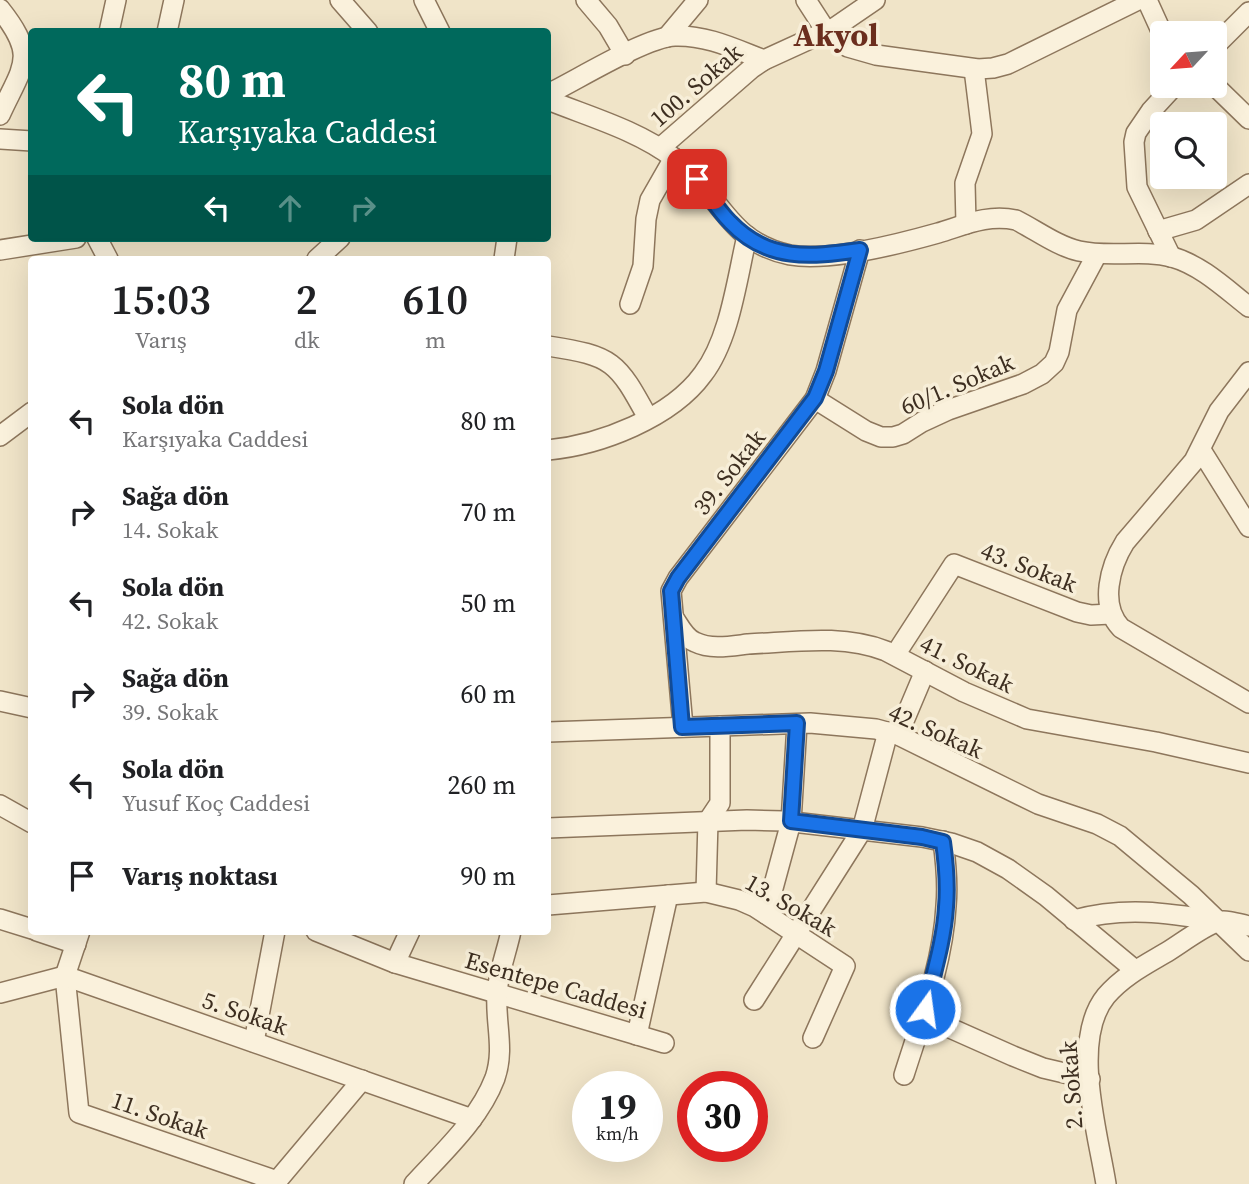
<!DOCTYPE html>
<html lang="tr">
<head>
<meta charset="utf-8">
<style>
  :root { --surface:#fff; --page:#f6f6f6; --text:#202124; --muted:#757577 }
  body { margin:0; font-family:"Source Serif 4",serif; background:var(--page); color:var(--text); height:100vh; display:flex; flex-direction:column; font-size:26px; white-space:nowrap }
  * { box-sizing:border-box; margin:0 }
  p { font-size:23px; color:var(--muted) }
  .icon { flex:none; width:38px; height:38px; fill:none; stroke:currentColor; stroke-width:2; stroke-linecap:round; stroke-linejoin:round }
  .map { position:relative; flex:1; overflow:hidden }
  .drawer { position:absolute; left:28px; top:256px; width:523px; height:679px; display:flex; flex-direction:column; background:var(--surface); border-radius:7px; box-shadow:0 7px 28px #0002 }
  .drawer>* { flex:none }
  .hud { position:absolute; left:28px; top:28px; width:523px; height:214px; border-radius:7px; box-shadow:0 7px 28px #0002; background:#00695c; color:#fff; overflow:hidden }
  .needle { width:46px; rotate:244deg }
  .tools { position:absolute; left:1150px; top:21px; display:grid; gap:14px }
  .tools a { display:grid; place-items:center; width:77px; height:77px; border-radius:7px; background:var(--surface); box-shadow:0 7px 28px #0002; font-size:35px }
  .speed { position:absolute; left:572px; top:1071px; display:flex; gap:14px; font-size:35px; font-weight:700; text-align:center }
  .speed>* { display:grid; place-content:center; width:91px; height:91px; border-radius:50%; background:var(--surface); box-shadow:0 7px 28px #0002; line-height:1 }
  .speed small { font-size:18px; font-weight:400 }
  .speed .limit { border:10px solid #d22; background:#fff; color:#111 }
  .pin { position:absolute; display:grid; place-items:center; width:60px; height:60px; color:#fff; margin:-30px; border-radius:14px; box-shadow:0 4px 10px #0006 }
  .me { position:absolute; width:77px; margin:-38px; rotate:14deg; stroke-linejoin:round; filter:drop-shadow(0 0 5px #0008) }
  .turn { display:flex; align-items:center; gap:24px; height:147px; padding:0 35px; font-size:32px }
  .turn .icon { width:91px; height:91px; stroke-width:2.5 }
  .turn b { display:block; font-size:49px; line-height:60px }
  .lanes { display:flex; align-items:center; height:66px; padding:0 35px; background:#0003; justify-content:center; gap:35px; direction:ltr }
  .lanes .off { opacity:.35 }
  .eta { display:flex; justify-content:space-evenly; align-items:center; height:119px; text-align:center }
  .eta b { font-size:42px; font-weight:600; line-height:49px }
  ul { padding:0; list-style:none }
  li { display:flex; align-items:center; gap:21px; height:91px; padding:0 35px }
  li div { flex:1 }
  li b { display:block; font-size:26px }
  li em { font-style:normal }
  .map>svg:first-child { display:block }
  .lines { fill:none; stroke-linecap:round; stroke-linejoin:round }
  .minor-casing { stroke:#8d765c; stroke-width:22 }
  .minor { stroke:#faf1dc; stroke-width:19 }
  .route-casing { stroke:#114b97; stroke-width:18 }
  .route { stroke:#1a73e8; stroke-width:12 }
  .labels { text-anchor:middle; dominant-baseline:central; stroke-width:7; stroke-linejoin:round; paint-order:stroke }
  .street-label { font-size:24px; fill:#3d2e20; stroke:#f7eed8 }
  .district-label { font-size:32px; font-weight:bold; fill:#6b2e1e; stroke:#f7eed8 }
</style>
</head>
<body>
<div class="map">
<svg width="1249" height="1184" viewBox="0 0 1249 1184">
  <rect width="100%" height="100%" fill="#f0e4c8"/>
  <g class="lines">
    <defs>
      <g id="minor">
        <path d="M 340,0 L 368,32"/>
        <path d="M 424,0 L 440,32"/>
        <path d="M 586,0 L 608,26 L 625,55"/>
        <path d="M 806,0 L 826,31 L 848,47 L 876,55 L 978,69 L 993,68 L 1008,64 L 1138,0"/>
        <path d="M 1147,0 L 1162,33"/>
        <path d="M 0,9 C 38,57 23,65 0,115"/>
        <path d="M 109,32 L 116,0"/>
        <path d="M 167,32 L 174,0"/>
        <path d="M 667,37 L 698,0"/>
        <path d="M 1214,47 L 1249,12"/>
        <path d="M 1214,85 L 1249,119"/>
        <path d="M 548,94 C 577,80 646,37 675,36 C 707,35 735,49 764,60"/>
        <path d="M 548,100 C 590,117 637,130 674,158 C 720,192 726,242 790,255 C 829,262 899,244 938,233 C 965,225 987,214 1016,220 C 1036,230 1057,246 1079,251 C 1110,258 1142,249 1172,257 C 1201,265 1226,289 1249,307"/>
        <path d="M 0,139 L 32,141"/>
        <path d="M 660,148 L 752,68 L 764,60 L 834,28 L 875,0"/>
        <path d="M 966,224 L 965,183 L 982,134 L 974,69"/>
        <path d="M 1158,231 L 1196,220 L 1249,184"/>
        <path d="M 97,238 L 108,259"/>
        <path d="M 0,250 L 76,238"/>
        <path d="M 1171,257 L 1137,187 L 1134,142 L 1136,133 L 1151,111 L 1174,86"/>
        <path d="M 317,259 L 340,238"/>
        <path d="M 504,259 L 507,238"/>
        <path d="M 630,304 L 643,266 L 646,219 L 650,200 L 674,158"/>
        <path d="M 548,346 C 613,356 617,361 648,418"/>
        <path d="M 1249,372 L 1219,411 L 1194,461 L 1125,542 C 1110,566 1099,605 1121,628 L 1249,703"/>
        <path d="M 815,399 L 866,431 L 881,437 L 893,437 L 903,434 L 922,422 L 948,410 L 1023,384 L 1042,374 L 1054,363 L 1059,352 L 1067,310 L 1097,254"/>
        <path d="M 0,436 L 32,412"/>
        <path d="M 548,450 C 600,445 671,418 703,374 C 730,339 737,278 747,236"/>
        <path d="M 1201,450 L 1249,527"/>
        <path d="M 674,618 C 680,627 685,638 695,642 C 711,650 731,646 748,644 C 794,642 842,634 886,651 L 964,692 L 1027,719 L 1156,742 L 1249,763"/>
        <path d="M 895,655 L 954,564 L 1077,612 L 1091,615 L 1111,614"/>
        <path d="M 0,701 L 32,708"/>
        <path d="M 683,727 L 671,591 L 678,578 L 815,399 L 826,371 L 860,250"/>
        <path d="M 548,732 L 810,723 L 876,729 L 898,735 L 1038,804 L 1097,824 L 1120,836 L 1191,895 L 1249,951"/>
        <path d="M 898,735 L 925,671"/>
        <path d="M 0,805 L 32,823"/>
        <path d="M 548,828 L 747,820 L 784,821 L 922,837 L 951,843 L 977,852 L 1008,869 L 1046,896 L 1135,970"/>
        <path d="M 706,892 L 708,821 L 720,803 L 720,726"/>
        <path d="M 548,905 L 706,892 L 739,900 L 755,907 L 845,966 L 813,1038"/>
        <path d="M 766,914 L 791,822 L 797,724"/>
        <path d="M 0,919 L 32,929"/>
        <path d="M 1074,920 C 1125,906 1168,913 1219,921"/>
        <path d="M 37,931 L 76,944"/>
        <path d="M 80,931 L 65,976 L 79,1113 L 277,1181 L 362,1080"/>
        <path d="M 316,931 L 395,963 L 664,1043"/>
        <path d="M 395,963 L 410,931"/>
        <path d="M 0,993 L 65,976 L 472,1119"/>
        <path d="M 754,1000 L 862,830 L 888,732"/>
        <path d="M 923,1016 L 1013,1056 L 1043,1068 L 1090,1079"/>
        <path d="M 637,1035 L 668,895"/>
        <path d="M 254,1042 L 275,931"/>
        <path d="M 904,1075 C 921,1021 943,963 946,906 C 948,885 946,863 943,841"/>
        <path d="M 414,1184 C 443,1152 479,1120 495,1078 C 505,1049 495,1023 497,994 C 498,973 507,951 511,931"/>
        <path d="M 1106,1184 C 1098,1133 1070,1040 1106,996 C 1123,976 1145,965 1167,952 C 1180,944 1204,926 1217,922 C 1226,919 1240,924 1249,926"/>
      </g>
    </defs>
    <use href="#minor" class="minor-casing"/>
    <use href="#minor" class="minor"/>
  </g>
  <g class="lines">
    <defs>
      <path id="route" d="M 697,179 C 708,193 717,209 730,222 C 768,262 810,257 860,250 L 826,371 L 815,398 L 678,578 L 671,591 L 682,727 L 797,723 L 791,821 L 922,837 L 943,842 C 946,863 948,885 946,907 C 944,941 933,975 925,1009"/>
    </defs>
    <use href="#route" class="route-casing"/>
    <use href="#route" class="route"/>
  </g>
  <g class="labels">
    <g class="street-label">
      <text transform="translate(696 85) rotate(-41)">100. Sokak</text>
      <text transform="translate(957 384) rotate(-23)">60/1. Sokak</text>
      <text transform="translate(729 472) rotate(-52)">39. Sokak</text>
      <text transform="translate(1029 567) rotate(21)">43. Sokak</text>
      <text transform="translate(967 664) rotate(26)">41. Sokak</text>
      <text transform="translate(936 731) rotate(24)">42. Sokak</text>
      <text transform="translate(791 905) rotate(30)">13. Sokak</text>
      <text transform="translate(556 985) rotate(16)">Esentepe Caddesi</text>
      <text transform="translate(245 1013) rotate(19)">5. Sokak</text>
      <text transform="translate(1071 1085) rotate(-94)">2. Sokak</text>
      <text transform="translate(160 1115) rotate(19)">11. Sokak</text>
    </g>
    <g class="district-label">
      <text x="836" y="35">Akyol</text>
    </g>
  </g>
</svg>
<div class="tools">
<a><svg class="needle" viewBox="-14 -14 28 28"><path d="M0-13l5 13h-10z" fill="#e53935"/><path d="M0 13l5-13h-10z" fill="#757577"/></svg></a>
<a><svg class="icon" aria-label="search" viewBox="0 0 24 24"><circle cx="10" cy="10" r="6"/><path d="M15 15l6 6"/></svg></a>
</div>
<div class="speed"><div>19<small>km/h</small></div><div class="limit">30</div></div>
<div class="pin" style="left:697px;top:179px;background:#d93025"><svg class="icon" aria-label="arrive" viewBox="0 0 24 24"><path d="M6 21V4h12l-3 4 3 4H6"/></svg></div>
<svg class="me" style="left:925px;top:1009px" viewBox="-20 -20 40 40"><circle r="17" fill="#1a73e8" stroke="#fff" stroke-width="3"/><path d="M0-11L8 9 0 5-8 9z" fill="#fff"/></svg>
<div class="hud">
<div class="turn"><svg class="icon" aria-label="left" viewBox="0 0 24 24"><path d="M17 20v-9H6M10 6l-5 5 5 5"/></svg><div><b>80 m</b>Karşıyaka Caddesi</div></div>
<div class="lanes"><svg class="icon" aria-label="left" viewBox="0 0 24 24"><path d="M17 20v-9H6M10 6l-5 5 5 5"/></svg><svg class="icon off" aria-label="ahead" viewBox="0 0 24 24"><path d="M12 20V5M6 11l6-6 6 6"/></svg><svg class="icon off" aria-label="right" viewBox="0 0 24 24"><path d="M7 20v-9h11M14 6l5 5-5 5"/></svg></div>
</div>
<section class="drawer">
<div class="eta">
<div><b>15:03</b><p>Varış</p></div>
<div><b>2</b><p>dk</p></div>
<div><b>610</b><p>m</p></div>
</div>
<ul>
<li><svg class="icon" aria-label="left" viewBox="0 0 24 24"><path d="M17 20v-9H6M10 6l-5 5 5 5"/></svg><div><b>Sola dön</b><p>Karşıyaka Caddesi</p></div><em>80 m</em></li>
<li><svg class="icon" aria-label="right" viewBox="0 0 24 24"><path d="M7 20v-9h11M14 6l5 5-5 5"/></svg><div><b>Sağa dön</b><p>14. Sokak</p></div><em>70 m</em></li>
<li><svg class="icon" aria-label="left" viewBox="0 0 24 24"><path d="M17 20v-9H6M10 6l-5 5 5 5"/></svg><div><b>Sola dön</b><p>42. Sokak</p></div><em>50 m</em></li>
<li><svg class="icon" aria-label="right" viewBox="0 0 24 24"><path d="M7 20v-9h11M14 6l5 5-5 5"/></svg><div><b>Sağa dön</b><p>39. Sokak</p></div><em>60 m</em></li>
<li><svg class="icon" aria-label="left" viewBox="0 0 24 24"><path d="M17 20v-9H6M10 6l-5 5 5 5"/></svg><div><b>Sola dön</b><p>Yusuf Koç Caddesi</p></div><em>260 m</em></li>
<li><svg class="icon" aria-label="arrive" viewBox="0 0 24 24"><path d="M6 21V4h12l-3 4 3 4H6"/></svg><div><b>Varış noktası</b></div><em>90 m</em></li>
</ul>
</section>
</div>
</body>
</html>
